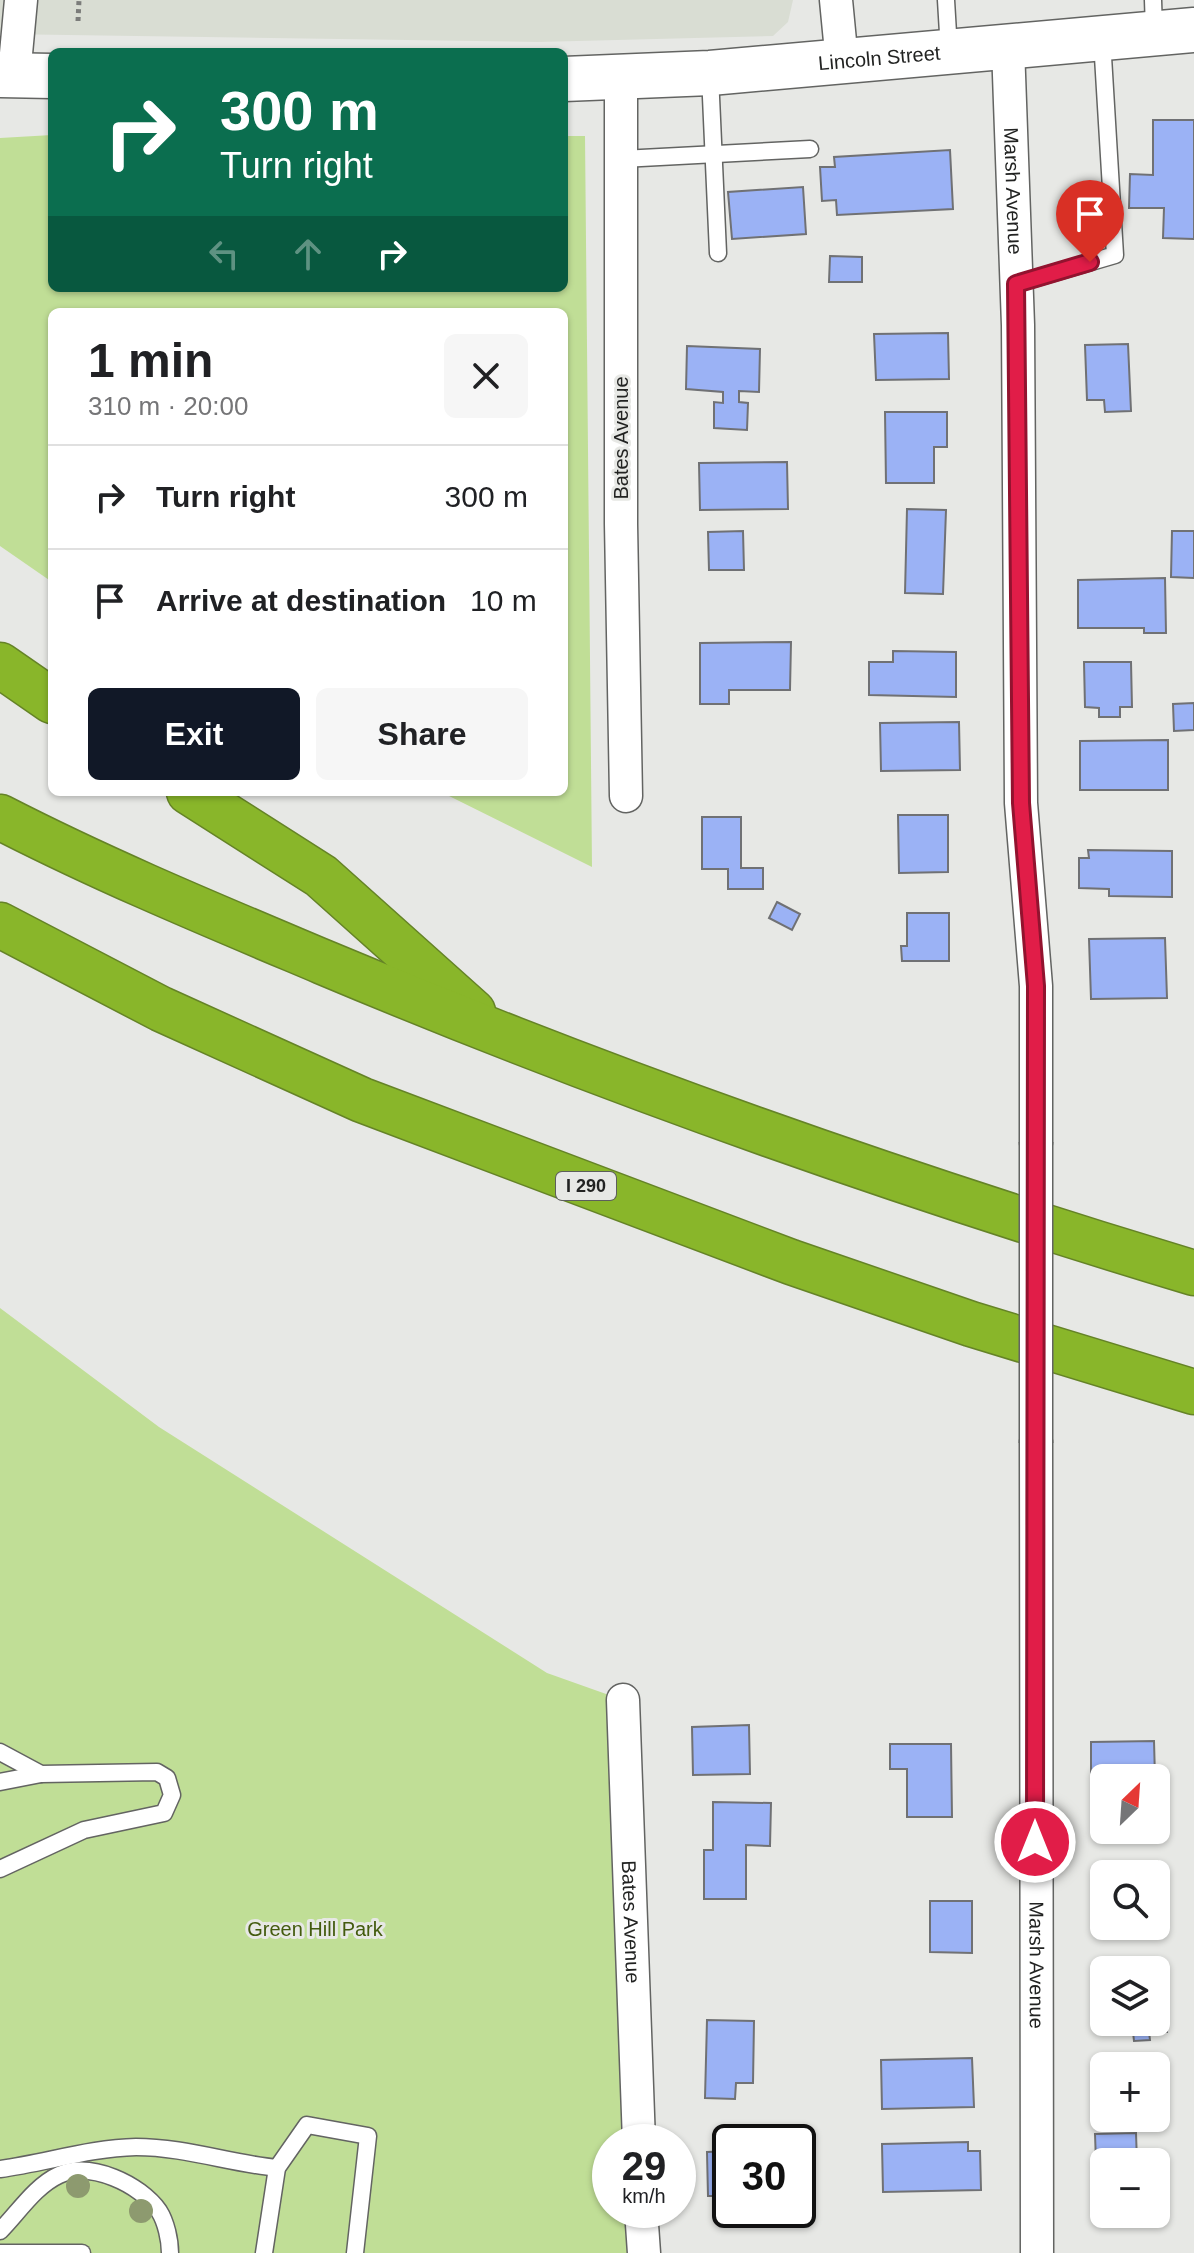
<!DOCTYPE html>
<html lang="en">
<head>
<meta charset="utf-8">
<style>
  :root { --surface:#fff; --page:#f6f6f6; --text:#202124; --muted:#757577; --line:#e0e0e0; --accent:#111827 }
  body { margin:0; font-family:Arial,sans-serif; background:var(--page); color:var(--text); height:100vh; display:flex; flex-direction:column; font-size:30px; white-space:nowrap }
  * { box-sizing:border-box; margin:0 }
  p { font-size:26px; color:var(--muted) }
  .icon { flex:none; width:44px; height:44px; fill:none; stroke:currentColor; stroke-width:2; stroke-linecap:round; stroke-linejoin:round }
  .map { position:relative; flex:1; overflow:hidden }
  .sheet { position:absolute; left:48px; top:308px; width:520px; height:488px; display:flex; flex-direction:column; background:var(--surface); border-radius:12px; box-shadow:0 2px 6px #0004 }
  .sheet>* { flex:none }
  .guide { position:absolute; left:48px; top:48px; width:520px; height:244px; border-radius:12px; box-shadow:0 2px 6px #0004; background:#0b6e4f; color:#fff; overflow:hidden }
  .needle { width:52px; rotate:25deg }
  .controls { position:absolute; left:1090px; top:1764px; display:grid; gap:16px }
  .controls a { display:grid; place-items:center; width:80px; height:80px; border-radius:12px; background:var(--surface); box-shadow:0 2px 6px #0004; font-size:40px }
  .speed { position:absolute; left:592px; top:2124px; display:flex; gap:16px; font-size:40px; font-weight:700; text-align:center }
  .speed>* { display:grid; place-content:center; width:104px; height:104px; border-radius:50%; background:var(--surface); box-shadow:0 2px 6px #0004; line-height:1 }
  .speed small { font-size:20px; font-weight:400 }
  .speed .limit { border:4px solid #111; border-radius:12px; background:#fff; color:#111 }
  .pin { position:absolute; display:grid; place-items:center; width:68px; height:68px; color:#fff; margin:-82px -34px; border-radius:50% 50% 50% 0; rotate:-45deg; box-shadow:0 0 8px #0007 }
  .pin .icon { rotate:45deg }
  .me { position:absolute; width:88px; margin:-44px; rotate:0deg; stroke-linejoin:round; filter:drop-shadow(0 0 6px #0008) }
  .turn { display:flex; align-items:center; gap:28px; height:168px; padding:0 40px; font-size:36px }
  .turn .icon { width:104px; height:104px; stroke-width:2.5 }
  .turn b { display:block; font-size:56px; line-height:68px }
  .lanes { display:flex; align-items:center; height:76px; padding:0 40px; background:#0003; justify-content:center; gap:40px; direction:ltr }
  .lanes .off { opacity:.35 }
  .round { display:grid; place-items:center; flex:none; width:84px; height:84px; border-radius:12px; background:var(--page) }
  .overview { display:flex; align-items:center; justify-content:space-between; height:136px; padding:0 40px }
  h1 { font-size:48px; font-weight:700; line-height:60px }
  .button { display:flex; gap:16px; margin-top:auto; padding:16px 40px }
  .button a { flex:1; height:92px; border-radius:12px; background:var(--accent); color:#fff; font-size:32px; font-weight:700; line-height:92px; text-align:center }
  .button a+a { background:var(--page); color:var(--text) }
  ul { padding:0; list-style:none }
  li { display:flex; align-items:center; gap:24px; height:104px; padding:0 40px; border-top:2px solid var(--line) }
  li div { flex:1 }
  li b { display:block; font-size:30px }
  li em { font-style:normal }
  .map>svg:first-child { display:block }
  .built { fill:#d9ddd3 }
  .green { fill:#c0de96 }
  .building { fill:#9bb2f5; stroke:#707174; stroke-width:2 }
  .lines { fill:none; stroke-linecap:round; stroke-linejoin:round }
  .service-casing { stroke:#636462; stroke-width:19 }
  .minor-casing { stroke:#636462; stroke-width:35 }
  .secondary-casing { stroke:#636462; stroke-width:47 }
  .motorway-casing { stroke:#658327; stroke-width:47 }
  .path { stroke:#7b7c7a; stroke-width:5; stroke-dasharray:4 4; stroke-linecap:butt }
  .service { stroke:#fff; stroke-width:16 }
  .minor { stroke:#fff; stroke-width:32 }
  .secondary { stroke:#fff; stroke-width:44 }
  .motorway { stroke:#89b62a; stroke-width:44 }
  .minor-bridge-casing { stroke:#636462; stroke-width:35; stroke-linecap:butt }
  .minor-bridge { stroke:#fff; stroke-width:32 }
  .tree { fill:#8d9a6f }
  .route-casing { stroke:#92132f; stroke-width:20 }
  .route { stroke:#e11d48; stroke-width:14 }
  .labels { text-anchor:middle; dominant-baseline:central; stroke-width:6; stroke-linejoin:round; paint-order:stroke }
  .shield { fill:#e7e8e5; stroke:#5d5e5c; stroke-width:2 }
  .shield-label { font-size:18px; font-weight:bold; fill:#222322 }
  .street-label { font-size:20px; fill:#222322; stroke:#e7e8e5 }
  .park-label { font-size:20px; fill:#435b0e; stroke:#e7e8e5 }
</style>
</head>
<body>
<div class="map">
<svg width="1194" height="2253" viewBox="0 0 1194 2253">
  <rect width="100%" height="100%" fill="#e7e8e5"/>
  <path class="built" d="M 0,0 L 793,0 L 788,22 L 773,36 L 538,42 L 0,34 Z"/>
  <g class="green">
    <path d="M 52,135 L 52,288 L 564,288 L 564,136 L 585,136 L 592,867 L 441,792 L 564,792 L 564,312 L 52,312 L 52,582 L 0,546 L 0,138 Z"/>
    <path d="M 0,1308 L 159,1427 L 547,1673 L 623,1700 L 639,2142 L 610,2142 L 610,2210 L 641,2210 L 644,2253 L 0,2253 Z"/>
  </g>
  <g class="building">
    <path d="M 1153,120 L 1194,120 L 1194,239 L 1163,238 L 1164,208 L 1129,208 L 1130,174 L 1153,175 Z"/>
    <path d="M 950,150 L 953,209 L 837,215 L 836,200 L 822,201 L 820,167 L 835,167 L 834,157 Z"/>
    <path d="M 803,187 L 806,234 L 732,239 L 728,192 Z"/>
    <path d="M 830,256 L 862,257 L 862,282 L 829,282 Z"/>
    <path d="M 948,333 L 949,379 L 876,380 L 874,334 Z"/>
    <path d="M 1128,344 L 1131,411 L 1105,412 L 1104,400 L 1087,400 L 1085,345 Z"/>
    <path d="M 687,346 L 760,349 L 759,392 L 739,391 L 739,402 L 748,403 L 747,430 L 714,428 L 714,402 L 723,403 L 723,392 L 686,389 Z"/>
    <path d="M 885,412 L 947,412 L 947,447 L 934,447 L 934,483 L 886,483 Z"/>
    <path d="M 787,462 L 788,509 L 700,510 L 699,463 Z"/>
    <path d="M 907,509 L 946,510 L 943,594 L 905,593 Z"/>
    <path d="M 743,531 L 744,570 L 709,570 L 708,532 Z"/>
    <path d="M 1172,531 L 1194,531 L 1194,578 L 1171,577 Z"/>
    <path d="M 1165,578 L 1166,633 L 1144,633 L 1144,628 L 1078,628 L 1078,580 Z"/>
    <path d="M 791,642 L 790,690 L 729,690 L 729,704 L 700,704 L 700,643 Z"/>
    <path d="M 893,651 L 956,652 L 956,697 L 869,695 L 869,662 L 893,662 Z"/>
    <path d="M 1084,662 L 1131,662 L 1132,707 L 1120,707 L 1120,717 L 1099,717 L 1099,708 L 1085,707 Z"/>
    <path d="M 1194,703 L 1194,730 L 1174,731 L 1173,704 Z"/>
    <path d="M 959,722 L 960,770 L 881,771 L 880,723 Z"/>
    <path d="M 1168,740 L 1168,790 L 1080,790 L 1080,741 Z"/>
    <path d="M 898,815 L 948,815 L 948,872 L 899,873 Z"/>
    <path d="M 702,817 L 741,817 L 741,868 L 763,868 L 763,889 L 728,889 L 728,869 L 702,869 Z"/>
    <path d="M 1088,850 L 1172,851 L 1172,897 L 1109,896 L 1109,889 L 1079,888 L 1079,858 L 1089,858 Z"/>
    <path d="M 777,902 L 800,914 L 792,930 L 769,918 Z"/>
    <path d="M 907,913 L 949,913 L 949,961 L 902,961 L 901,946 L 907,946 Z"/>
    <path d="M 1165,938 L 1167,998 L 1091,999 L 1089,939 Z"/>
    <path d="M 749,1725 L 750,1774 L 693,1775 L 692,1727 Z"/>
    <path d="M 1154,1741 L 1155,1778 L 1104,1778 L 1104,1788 L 1099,1788 L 1099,1781 L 1091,1782 L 1091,1742 Z"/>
    <path d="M 890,1744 L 951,1744 L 952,1817 L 907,1817 L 907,1769 L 890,1769 Z"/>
    <path d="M 713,1802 L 771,1803 L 770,1846 L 746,1845 L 746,1899 L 704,1899 L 704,1850 L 713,1850 Z"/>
    <path d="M 1158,1861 L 1159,1903 L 1156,1874 L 1104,1874 L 1104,1904 L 1101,1904 L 1100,1862 Z"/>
    <path d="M 930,1901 L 972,1901 L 972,1953 L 930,1952 Z"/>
    <path d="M 1164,1969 L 1167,2032 L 1149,2032 L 1150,2040 L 1134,2041 L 1133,2032 L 1122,2033 L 1121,2022 L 1156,2022 L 1156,1970 L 1141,1970 Z"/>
    <path d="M 707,2020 L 754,2021 L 753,2083 L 736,2083 L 735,2099 L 705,2098 Z"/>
    <path d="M 972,2058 L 974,2107 L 882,2109 L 881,2060 Z"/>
    <path d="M 1136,2133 L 1137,2162 L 1104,2162 L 1104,2191 L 1097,2191 L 1095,2134 Z"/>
    <path d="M 968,2142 L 968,2151 L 980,2151 L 981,2190 L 883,2192 L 882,2144 Z"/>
    <path d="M 730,2151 L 730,2196 L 708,2196 L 707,2152 Z"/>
  </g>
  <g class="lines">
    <defs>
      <g id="service">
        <path d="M 946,0 L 949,50"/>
        <path d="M 1153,0 L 1154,30"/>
        <path d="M 710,75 L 718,253"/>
        <path d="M 622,159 L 810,149"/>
        <path d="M 1016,284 L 1115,255 L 1102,40"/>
        <path d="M 0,1752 L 41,1774 L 157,1772 L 167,1778 L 172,1795 L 164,1813 L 84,1830 L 0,1869"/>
        <path d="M 0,1782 L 41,1774"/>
        <path d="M 0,2169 C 45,2163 90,2148 136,2147 C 184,2147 229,2163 277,2168"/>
        <path d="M 0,2231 C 18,2213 35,2186 59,2175 C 91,2161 140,2184 159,2211 C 166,2222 170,2240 170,2253"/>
        <path d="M 0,2253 L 82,2253"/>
        <path d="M 264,2253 L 277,2168 L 307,2125 L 368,2136 L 355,2253"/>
      </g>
      <g id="minor">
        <path d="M 836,0 L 842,62"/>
        <path id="s1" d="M 1008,47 L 1018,325 L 1021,803 L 1036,986 L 1036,1142"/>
        <path d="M 14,75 L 21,0"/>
        <path d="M 621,79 L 621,524 L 626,796"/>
        <path id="s2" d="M 1036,1443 L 1037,2253"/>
        <path id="s3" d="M 623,1700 L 639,2142"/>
        <path d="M 641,2210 L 644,2253"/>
      </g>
      <g id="secondary">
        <path d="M 0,75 L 52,76"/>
        <path id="s4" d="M 564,79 L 710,73 L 1194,30"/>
      </g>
      <g id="motorway">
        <path d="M 0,665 L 52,701"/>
        <path d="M 189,792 L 321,876 L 473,1012"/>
        <path d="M 0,817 C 105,871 214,916 323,962 C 608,1082 898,1184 1194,1273"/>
        <path d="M 0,925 L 161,1009 L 362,1100 L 791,1262 L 971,1324 L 1194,1392"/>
      </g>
    </defs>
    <use href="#service" class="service-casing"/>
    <use href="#minor" class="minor-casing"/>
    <use href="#secondary" class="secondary-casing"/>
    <use href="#motorway" class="motorway-casing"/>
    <path class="path" d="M 78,21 L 79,0"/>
    <use href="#service" class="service"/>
    <use href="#minor" class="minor"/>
    <use href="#secondary" class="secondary"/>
    <use href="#motorway" class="motorway"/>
    <defs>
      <path id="minor-bridge" d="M 1036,1142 L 1036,1443"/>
    </defs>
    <use href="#minor-bridge" class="minor-bridge-casing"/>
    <use href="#minor-bridge" class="minor-bridge"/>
  </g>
  <g class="tree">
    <circle cx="78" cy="2186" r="12"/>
    <circle cx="141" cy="2211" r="12"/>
  </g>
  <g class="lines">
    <defs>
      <path id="route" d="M 1035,1842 L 1036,986 L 1021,803 L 1016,284 L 1090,262"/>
    </defs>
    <use href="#route" class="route-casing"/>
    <use href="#route" class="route"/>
  </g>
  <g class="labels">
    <rect class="shield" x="556" y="1172" width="60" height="28" rx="6"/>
    <g class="shield-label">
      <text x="586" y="1186">I 290</text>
    </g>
    <g class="street-label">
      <text stroke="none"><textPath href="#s4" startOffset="316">Lincoln Street</textPath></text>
      <text stroke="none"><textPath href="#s1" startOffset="144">Marsh Avenue</textPath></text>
      <text transform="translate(621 438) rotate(-90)">Bates Avenue</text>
      <text stroke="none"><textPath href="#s3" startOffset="222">Bates Avenue</textPath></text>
      <text stroke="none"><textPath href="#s2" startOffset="522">Marsh Avenue</textPath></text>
    </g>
    <g class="park-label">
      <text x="315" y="1929">Green Hill Park</text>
    </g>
  </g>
</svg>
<div class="controls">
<a><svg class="needle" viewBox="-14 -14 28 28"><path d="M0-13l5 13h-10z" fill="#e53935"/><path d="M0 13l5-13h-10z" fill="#757577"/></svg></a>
<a><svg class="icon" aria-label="search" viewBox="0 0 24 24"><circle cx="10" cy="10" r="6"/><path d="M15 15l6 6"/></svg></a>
<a><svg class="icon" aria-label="layers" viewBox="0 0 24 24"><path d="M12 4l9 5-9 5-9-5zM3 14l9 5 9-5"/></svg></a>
<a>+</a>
<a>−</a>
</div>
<div class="speed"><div>29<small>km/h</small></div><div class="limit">30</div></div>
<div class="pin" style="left:1090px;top:262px;background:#d93025"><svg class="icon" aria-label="arrive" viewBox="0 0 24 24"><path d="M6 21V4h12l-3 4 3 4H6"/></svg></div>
<svg class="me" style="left:1035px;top:1842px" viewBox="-20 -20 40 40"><circle r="17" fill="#e11d48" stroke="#fff" stroke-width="3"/><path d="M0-11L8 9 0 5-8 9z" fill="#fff"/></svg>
<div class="guide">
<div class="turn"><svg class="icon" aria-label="right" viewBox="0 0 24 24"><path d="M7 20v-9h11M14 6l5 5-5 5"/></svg><div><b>300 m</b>Turn right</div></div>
<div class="lanes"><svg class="icon off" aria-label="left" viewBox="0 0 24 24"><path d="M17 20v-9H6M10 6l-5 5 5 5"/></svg><svg class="icon off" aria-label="ahead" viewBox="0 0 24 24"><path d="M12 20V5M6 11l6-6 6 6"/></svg><svg class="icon" aria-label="right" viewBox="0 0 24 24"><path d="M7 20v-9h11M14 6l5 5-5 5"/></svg></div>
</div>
<section class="sheet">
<div class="overview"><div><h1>1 min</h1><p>310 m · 20:00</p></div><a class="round"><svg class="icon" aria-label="close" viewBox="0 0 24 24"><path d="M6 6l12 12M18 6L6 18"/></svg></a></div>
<ul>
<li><svg class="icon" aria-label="right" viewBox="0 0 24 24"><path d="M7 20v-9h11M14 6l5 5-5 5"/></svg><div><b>Turn right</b></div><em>300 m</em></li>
<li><svg class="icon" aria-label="arrive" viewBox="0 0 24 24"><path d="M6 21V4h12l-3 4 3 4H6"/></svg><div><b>Arrive at destination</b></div><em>10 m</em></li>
</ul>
<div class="button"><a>Exit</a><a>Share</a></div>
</section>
</div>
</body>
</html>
